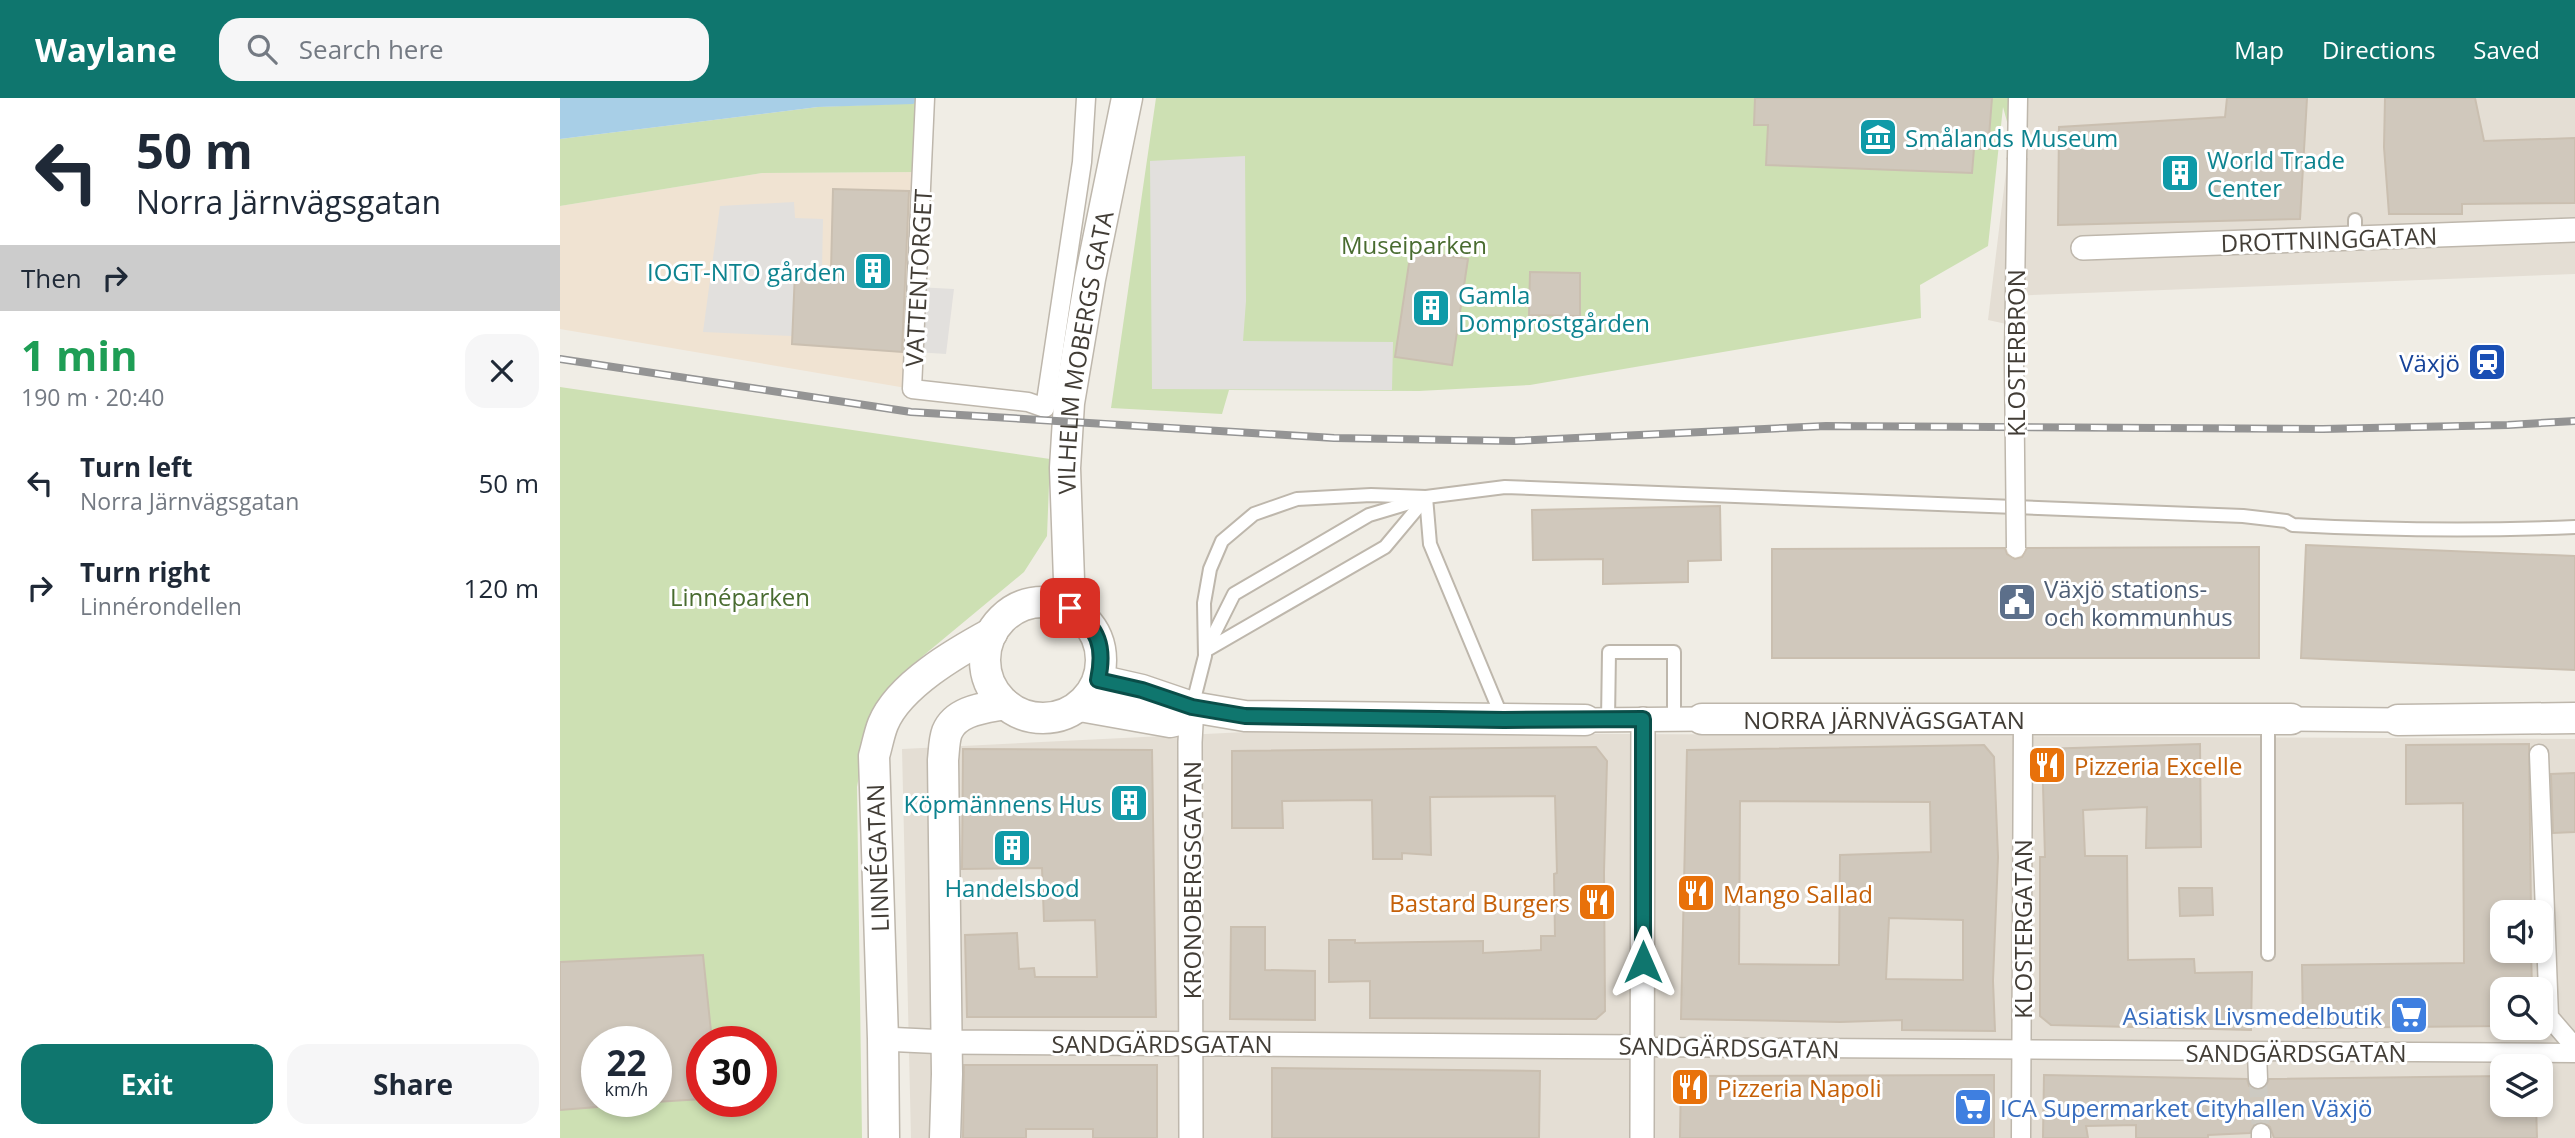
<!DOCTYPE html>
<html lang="en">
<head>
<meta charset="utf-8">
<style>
  :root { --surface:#fff; --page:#f6f6f7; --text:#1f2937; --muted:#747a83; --accent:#0f766e }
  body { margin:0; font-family:"Open Sans",sans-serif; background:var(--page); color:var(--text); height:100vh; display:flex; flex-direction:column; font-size:26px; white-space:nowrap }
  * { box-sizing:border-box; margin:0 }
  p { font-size:23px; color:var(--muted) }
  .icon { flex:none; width:38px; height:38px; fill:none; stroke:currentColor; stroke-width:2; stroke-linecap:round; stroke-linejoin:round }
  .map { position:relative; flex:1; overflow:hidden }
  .side { display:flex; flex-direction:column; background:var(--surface); width:560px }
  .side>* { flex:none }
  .guide { background:#fff; color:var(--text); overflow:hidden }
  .tools { position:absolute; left:1930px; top:802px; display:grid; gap:14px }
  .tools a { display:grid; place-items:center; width:63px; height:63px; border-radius:14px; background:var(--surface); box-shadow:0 4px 10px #0003; font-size:35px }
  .speed { position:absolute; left:21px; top:928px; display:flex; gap:14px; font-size:35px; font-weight:700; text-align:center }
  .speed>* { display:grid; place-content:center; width:91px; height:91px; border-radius:50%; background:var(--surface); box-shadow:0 4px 10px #0003; line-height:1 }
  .speed small { font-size:18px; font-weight:400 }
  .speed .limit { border:10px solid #d22; background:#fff; color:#111 }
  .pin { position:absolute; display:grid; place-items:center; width:60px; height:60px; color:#fff; margin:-30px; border-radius:14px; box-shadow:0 4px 10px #0006 }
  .me { position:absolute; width:77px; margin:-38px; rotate:0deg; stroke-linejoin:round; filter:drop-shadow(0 0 5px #0008) }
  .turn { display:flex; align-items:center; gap:24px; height:147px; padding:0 21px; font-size:32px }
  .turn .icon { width:91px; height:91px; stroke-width:2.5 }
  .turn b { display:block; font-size:49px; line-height:60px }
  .then { display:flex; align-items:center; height:66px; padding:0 21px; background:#0003; gap:14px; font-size:26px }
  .round { display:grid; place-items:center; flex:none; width:74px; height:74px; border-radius:21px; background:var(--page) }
  .overview { display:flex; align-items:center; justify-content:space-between; height:119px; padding:0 21px }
  h1 { font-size:42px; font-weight:700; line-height:52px; color:#1e9e55 }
  .primary-button { display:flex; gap:14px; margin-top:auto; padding:14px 21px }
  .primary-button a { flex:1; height:80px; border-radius:21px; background:var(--accent); color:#fff; font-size:28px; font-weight:700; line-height:80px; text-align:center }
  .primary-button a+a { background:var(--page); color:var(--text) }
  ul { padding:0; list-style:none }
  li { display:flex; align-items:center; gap:21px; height:105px; padding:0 21px }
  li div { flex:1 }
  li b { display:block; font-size:26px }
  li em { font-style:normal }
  header { display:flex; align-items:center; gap:42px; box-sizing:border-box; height:98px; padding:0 35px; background:var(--accent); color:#fff }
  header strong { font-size:33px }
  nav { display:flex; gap:38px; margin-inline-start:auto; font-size:24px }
  .search { width:490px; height:63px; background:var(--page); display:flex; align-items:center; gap:18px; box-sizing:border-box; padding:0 24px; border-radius:21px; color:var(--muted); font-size:26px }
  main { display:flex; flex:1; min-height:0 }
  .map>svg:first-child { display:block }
  .residential { fill:#e4ded4; fill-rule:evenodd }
  .commercial { fill:#f0e3d2 }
  .green { fill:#cde0b3; fill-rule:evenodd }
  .parking { fill:#e2e0dd }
  .water { fill:#a8cfe7 }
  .building { fill:#d0c8bc; stroke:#cabfb0; stroke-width:2; fill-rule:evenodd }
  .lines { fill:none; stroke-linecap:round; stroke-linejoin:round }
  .pedestrian-tunnel { stroke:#cdcac2; stroke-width:18; stroke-dasharray:18 9; stroke-linecap:butt }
  .service-casing { stroke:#beb7ac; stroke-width:16 }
  .pedestrian-casing { stroke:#beb7ac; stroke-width:21 }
  .minor-casing { stroke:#beb7ac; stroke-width:26 }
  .tertiary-casing { stroke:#beb7ac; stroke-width:33 }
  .service { stroke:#fff; stroke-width:12 }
  .pedestrian { stroke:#fff; stroke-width:18 }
  .minor { stroke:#fff; stroke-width:23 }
  .tertiary { stroke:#fff; stroke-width:30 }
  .rail-casing { stroke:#949494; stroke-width:8 }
  .rail { stroke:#fff; stroke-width:5; stroke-dasharray:16; stroke-linecap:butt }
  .pedestrian-bridge-casing { stroke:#beb7ac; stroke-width:21; stroke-linecap:butt }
  .pedestrian-bridge { stroke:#fff; stroke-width:18 }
  .route-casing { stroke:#0a4d48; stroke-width:18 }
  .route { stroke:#0f766e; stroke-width:12 }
  .labels { text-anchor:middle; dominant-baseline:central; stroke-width:6; stroke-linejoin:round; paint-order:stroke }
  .culture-label { font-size:24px; fill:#0d838f; stroke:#fff; text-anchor:start }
  .street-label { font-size:24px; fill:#423d36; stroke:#fff }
  .park-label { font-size:24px; fill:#496c30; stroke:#fff }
  .transit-label { font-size:24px; fill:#164399; stroke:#fff; text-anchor:end }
  .service-label { font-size:24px; fill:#4e5e75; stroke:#fff; text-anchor:start }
  .food-label { font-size:24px; fill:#c56008; stroke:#fff; text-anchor:start }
  .shop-label { font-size:24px; fill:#366cbe; stroke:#fff; text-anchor:end }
</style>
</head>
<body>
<header>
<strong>Waylane</strong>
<div class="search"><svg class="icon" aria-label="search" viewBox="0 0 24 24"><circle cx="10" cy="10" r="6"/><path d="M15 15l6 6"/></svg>Search here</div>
<nav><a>Map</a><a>Directions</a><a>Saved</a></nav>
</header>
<main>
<section class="side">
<div class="guide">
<div class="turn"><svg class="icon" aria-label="left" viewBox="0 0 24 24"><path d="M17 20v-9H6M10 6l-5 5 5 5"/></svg><div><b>50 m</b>Norra Järnvägsgatan</div></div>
<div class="then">Then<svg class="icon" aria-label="right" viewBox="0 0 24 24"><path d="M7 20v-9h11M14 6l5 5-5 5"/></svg></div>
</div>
<div class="overview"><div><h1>1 min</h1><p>190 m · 20:40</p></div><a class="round"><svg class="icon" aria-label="close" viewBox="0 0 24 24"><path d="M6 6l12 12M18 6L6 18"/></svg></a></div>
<ul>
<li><svg class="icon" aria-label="left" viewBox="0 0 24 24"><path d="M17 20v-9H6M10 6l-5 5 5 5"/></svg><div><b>Turn left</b><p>Norra Järnvägsgatan</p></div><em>50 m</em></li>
<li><svg class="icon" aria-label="right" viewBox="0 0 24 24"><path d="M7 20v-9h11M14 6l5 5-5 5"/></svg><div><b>Turn right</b><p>Linnérondellen</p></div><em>120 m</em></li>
</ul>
<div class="primary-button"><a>Exit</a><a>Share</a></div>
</section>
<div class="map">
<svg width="2015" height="1040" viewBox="0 0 2015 1040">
  <rect width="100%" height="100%" fill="#f0ede5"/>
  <g class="residential">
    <path d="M 1455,0 L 2015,0 L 2015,176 L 1449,198 L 1451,227 L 1428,222 Z"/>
    <path d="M 686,634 L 2015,641 L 2015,1040 L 351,1040 L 342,651 ZM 1942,814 L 1981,814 L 1981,852 L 1942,852 ZM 1942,891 L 1981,891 L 1981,929 L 1942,929 ZM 1942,968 L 1981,968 L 1981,1006 L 1942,1006 Z"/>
  </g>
  <path class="commercial" d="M 362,74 L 352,291 L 0,231 L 0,108 L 202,75 Z"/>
  <g class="green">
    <path d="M 596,0 L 1453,0 L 1457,60 L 1443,9 L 1428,148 L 1360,187 L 1361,220 L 970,287 L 859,293 L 669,292 L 662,316 L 551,310 Z"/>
    <path d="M 354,5 L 365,5 L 362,74 L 202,75 L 0,108 L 0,41 L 258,9 Z"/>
    <path d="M 0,289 L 490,361 L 487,438 L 464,474 L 346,572 L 307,631 L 297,689 L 302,1040 L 0,1040 ZM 37,943 L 96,943 L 96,1003 L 37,1003 ZM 142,943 L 201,943 L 201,1003 L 142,1003 Z"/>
  </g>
  <g class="parking">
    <path d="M 685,58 L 686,203 L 683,243 L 833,244 L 832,292 L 592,291 L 590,63 Z"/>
    <path d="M 234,104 L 235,120 L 263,121 L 262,173 L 235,173 L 232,238 L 143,234 L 160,108 Z"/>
    <path d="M 357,189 L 394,191 L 386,256 L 354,254 Z"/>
  </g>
  <path class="water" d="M 0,0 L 362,0 L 353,6 L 258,9 L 0,41 Z"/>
  <g class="building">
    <path d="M 1195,0 L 1432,0 L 1428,51 L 1414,51 L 1412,75 L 1206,67 L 1208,27 L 1194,27 Z"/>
    <path d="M 1667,0 L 1747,0 L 1740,121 L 1498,127 L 1499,29 L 1665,19 Z"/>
    <path d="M 1825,0 L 1915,0 L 1924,43 L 2015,40 L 2015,105 L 1902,106 L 1902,116 L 1829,116 L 1824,49 Z"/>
    <path d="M 273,91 L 349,93 L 342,254 L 232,246 L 235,173 L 271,173 Z"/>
    <path d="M 851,152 L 908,161 L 892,267 L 835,259 Z"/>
    <path d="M 970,174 L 1020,175 L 1020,218 L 969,217 Z"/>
    <path d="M 1160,408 L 1161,462 L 1128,463 L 1128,484 L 1043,486 L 1043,461 L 973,462 L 972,412 Z"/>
    <path d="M 1746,447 L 2015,458 L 2015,572 L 1741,560 Z"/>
    <path d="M 1699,449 L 1699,560 L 1212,560 L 1212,451 L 1445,450 L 1447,456 L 1455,461 L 1462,459 L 1467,450 Z"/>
    <path d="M 1640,646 L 1641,749 L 1586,750 L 1587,709 L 1523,712 L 1525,758 L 1567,758 L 1568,862 L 1634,861 L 1635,875 L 1692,874 L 1691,932 L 1491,927 L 1480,918 L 1480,759 L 1485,759 L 1482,651 Z"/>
    <path d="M 1969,646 L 1971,814 L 1942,814 L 1942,852 L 1971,852 L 1972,891 L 1942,891 L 1942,928 L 1743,930 L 1742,867 L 1904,865 L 1903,705 L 1846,706 L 1846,647 Z"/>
    <path d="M 1424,647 L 1434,659 L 1438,759 L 1433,883 L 1435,933 L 1342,932 L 1342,922 L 1280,924 L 1121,921 L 1127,652 ZM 1180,703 L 1370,704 L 1371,754 L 1280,757 L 1279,867 L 1179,866 ZM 1329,820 L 1403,822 L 1403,882 L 1326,881 Z"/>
    <path d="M 1036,649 L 1047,663 L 1044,774 L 1045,913 L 1036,921 L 810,920 L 810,883 L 769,884 L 769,842 L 795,842 L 795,845 L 923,843 L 923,855 L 981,852 L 981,838 L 995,838 L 994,776 L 997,775 L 995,698 L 870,699 L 871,757 L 842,755 L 842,761 L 813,761 L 812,702 L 722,703 L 723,730 L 672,730 L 672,653 Z"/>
    <path d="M 403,651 L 592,652 L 596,919 L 407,919 L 405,837 L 457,835 L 459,871 L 474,870 L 475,879 L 537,879 L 535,822 L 484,823 L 482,770 L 402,771 Z"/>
    <path d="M 2015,675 L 2015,734 L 1993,735 L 1991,676 Z"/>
    <path d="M 1619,790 L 1652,790 L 1653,817 L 1620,818 Z"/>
    <path d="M 671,829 L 705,829 L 705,872 L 755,873 L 755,922 L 670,921 Z"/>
    <path d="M 143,857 L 152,943 L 142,943 L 142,1001 L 96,1004 L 96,943 L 37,943 L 37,1009 L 0,1012 L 0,864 Z"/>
    <path d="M 404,967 L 597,967 L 597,1040 L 533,1040 L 533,1031 L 466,1031 L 466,1040 L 403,1040 Z"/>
    <path d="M 712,970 L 980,973 L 979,1040 L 712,1040 Z"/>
    <path d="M 1434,977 L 1434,1040 L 1120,1040 L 1121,978 Z"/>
    <path d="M 1484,977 L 1687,981 L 1689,988 L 1698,992 L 1705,990 L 1709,981 L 1942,978 L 1942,1006 L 1976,1006 L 1977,1040 L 1714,1040 L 1710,1029 L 1702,1024 L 1695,1026 L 1690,1035 L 1648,1037 L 1648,1040 L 1576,1040 L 1576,1027 L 1526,1028 L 1528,1040 L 1483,1040 Z"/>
  </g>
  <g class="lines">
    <path class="pedestrian-tunnel" d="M 1698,981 L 1701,1035"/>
    <defs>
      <g id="service">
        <path d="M 1795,122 L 1795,140"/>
        <path d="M 866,399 L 870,446 L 942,619"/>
        <path d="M 647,550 L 674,496 L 809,417 L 856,403"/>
        <path d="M 645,553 L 825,449 L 866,400"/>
        <path d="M 632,609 L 645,558 L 644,505 L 650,471 L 662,443 L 694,416 L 737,401 L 811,397 L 866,399 L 945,389 L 1683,418 L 1726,423 L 1733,427 C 1827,432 1920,433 2015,429"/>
        <path d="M 1048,622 L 1049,554 L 1114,554 L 1114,621"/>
        <path d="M 1708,622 L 1708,856"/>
      </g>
      <g id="pedestrian">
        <path d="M 365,0 L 352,291 L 468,304 L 485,310 L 522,64 L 526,0"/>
        <path d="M 1457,60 L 1458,0"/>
        <path d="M 1979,656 L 1989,919 L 2015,949"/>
        <path d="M 1083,949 L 2015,955"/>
        <path d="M 1697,954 L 1698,981"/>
        <path d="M 1701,1035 L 1701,1040"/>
        <path d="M 1461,1040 L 1463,621"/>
      </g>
      <g id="minor">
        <path d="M 1523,150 L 2015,132"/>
        <path d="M 1731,621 L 1838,622"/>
        <path d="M 1025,622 L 1142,621"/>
        <path d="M 323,941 L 387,944 L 1083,949"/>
        <path d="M 631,1040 L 630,644 L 632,609"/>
        <path d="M 1082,1040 L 1083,621"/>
      </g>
      <g id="tertiary">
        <circle cx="483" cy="562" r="58"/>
        <path id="s1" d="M 510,510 L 505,370 L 509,305 L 530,181 L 567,0"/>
        <path d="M 538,582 L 582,592 L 632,609 L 685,618 L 1025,622"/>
        <path d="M 520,608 L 610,624 L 619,622 L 632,609"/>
        <path id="s2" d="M 1142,621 L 1731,621"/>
        <path d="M 1838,622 L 2015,620"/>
        <path d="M 324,1040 L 323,941 L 314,658 C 317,648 319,636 323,626 C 339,587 397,554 432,535"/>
        <path d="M 385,1040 L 387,976 L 383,662 C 384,653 384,642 387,634 C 396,612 425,610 445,606"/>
      </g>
    </defs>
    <use href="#service" class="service-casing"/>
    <use href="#pedestrian" class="pedestrian-casing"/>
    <use href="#minor" class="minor-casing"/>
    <use href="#tertiary" class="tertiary-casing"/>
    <use href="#service" class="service"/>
    <use href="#pedestrian" class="pedestrian"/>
    <use href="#minor" class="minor"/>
    <use href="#tertiary" class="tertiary"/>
    <defs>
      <path id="rail" d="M 0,261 L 351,314 L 774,340 L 955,343 L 1266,328 L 1763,331 L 1948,327 L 2015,323"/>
    </defs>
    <use href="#rail" class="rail-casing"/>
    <use href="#rail" class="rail"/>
    <defs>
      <path id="pedestrian-bridge" d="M 1456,450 L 1454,262 L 1457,60"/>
    </defs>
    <use href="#pedestrian-bridge" class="pedestrian-bridge-casing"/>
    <use href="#pedestrian-bridge" class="pedestrian-bridge"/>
  </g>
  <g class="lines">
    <defs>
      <path id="route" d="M 510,510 C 539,530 545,549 538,582 L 582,592 L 632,609 L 685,618 L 944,622 L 1083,621 L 1083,864"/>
    </defs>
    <use href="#route" class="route-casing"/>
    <use href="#route" class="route"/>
  </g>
  <defs>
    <symbol id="museum-square" viewBox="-11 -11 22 22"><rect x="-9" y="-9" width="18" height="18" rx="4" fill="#0f9aa8" stroke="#fff"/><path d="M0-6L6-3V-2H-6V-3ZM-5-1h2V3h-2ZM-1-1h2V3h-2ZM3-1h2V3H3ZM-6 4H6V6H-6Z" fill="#fff"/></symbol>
    <symbol id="building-square" viewBox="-11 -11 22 22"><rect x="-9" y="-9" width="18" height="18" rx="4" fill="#0f9aa8" stroke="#fff"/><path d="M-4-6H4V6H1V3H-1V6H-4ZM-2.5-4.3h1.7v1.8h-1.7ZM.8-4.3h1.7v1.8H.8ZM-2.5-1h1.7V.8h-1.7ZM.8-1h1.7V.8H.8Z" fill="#fff"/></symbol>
    <symbol id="station-square" viewBox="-11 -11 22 22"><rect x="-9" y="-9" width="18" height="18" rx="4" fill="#1a4fb4" stroke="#fff"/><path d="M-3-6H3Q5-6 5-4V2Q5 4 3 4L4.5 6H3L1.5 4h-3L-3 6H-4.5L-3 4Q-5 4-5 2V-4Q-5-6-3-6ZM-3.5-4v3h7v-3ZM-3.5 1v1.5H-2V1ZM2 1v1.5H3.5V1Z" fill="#fff"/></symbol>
    <symbol id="civic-square" viewBox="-11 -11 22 22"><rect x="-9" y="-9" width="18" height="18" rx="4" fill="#5c6f8a" stroke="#fff"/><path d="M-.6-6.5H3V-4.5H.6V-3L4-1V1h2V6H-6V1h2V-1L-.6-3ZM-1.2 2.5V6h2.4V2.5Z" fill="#fff"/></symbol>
    <symbol id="restaurant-square" viewBox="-11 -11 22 22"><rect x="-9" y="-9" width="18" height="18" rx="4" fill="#e8710a" stroke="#fff"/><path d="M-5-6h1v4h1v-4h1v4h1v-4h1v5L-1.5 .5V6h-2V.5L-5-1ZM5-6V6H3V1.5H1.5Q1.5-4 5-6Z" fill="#fff"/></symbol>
    <symbol id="supermarket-square" viewBox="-11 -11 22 22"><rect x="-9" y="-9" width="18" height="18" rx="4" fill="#3f7fe0" stroke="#fff"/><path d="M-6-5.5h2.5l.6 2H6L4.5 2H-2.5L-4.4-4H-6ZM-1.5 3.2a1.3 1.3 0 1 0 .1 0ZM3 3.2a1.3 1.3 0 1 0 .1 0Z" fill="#fff"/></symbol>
  </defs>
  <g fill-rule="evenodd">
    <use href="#museum-square" x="1296" y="17" width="44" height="44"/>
    <use href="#building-square" x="1598" y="53" width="44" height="44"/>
    <use href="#building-square" x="291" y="151" width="44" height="44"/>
    <use href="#building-square" x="849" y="188" width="44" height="44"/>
    <use href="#station-square" x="1905" y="242" width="44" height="44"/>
    <use href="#civic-square" x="1435" y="482" width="44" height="44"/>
    <use href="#restaurant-square" x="1465" y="645" width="44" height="44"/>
    <use href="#building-square" x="547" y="683" width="44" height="44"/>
    <use href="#building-square" x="430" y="728" width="44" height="44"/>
    <use href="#restaurant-square" x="1114" y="773" width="44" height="44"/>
    <use href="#restaurant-square" x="1015" y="782" width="44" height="44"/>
    <use href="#supermarket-square" x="1827" y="895" width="44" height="44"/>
    <use href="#restaurant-square" x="1108" y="967" width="44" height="44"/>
    <use href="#supermarket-square" x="1391" y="987" width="44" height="44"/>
  </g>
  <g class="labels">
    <g class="culture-label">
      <text x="1345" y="39">Smålands Museum</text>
      <text x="1647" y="61">World Trade<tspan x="1647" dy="28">Center</tspan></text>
      <text x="286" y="173" text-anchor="end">IOGT-NTO gården</text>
      <text x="898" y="196">Gamla<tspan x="898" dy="28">Domprostgården</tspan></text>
      <text x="542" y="705" text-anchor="end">Köpmännens Hus</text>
      <text x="452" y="789" text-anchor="middle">Handelsbod</text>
    </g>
    <g class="street-label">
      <text transform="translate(1769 141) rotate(-2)">DROTTNINGGATAN</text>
      <text transform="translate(358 180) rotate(-87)">VATTENTORGET</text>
      <text stroke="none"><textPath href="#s1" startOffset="257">VILHELM MOBERGS GATA</textPath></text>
      <text transform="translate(1455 255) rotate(-90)">KLOSTERBRON</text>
      <text stroke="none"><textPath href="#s2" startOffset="182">NORRA JÄRNVÄGSGATAN</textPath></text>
      <text transform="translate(317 760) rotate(-92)">LINNÉGATAN</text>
      <text transform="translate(631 782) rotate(-90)">KRONOBERGSGATAN</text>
      <text transform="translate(1462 831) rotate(-90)">KLOSTERGATAN</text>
      <text x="602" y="945">SANDGÄRDSGATAN</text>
      <text transform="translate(1169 949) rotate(1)">SANDGÄRDSGATAN</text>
      <text x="1736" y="954">SANDGÄRDSGATAN</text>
    </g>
    <g class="park-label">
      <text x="854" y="146">Museiparken</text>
      <text x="180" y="498">Linnéparken</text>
    </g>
    <g class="transit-label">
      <text x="1900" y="264">Växjö</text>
    </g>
    <g class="service-label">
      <text x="1484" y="490">Växjö stations-<tspan x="1484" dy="28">och kommunhus</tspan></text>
    </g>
    <g class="food-label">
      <text x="1514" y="667">Pizzeria Excelle</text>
      <text x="1163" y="795">Mango Sallad</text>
      <text x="1010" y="804" text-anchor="end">Bastard Burgers</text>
      <text x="1157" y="989">Pizzeria Napoli</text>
    </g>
    <g class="shop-label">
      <text x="1822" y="917">Asiatisk Livsmedelbutik</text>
      <text x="1440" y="1009" text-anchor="start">ICA Supermarket Cityhallen Växjö</text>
    </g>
  </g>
</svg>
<div class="tools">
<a><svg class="icon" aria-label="sound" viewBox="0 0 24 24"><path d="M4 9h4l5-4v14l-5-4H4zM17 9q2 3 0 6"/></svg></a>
<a><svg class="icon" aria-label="search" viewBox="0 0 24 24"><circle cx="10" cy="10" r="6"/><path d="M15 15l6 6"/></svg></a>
<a><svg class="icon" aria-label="layers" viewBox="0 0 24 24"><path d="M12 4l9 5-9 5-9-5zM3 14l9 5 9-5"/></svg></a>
</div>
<div class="speed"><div>22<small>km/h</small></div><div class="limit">30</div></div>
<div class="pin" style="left:510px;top:510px;background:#d93025"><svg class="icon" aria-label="arrive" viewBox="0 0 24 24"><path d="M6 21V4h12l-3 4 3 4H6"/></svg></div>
<svg class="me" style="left:1083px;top:864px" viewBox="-20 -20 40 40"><path d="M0-17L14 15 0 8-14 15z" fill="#0f766e" stroke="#fff" stroke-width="4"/></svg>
</div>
</main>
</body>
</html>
